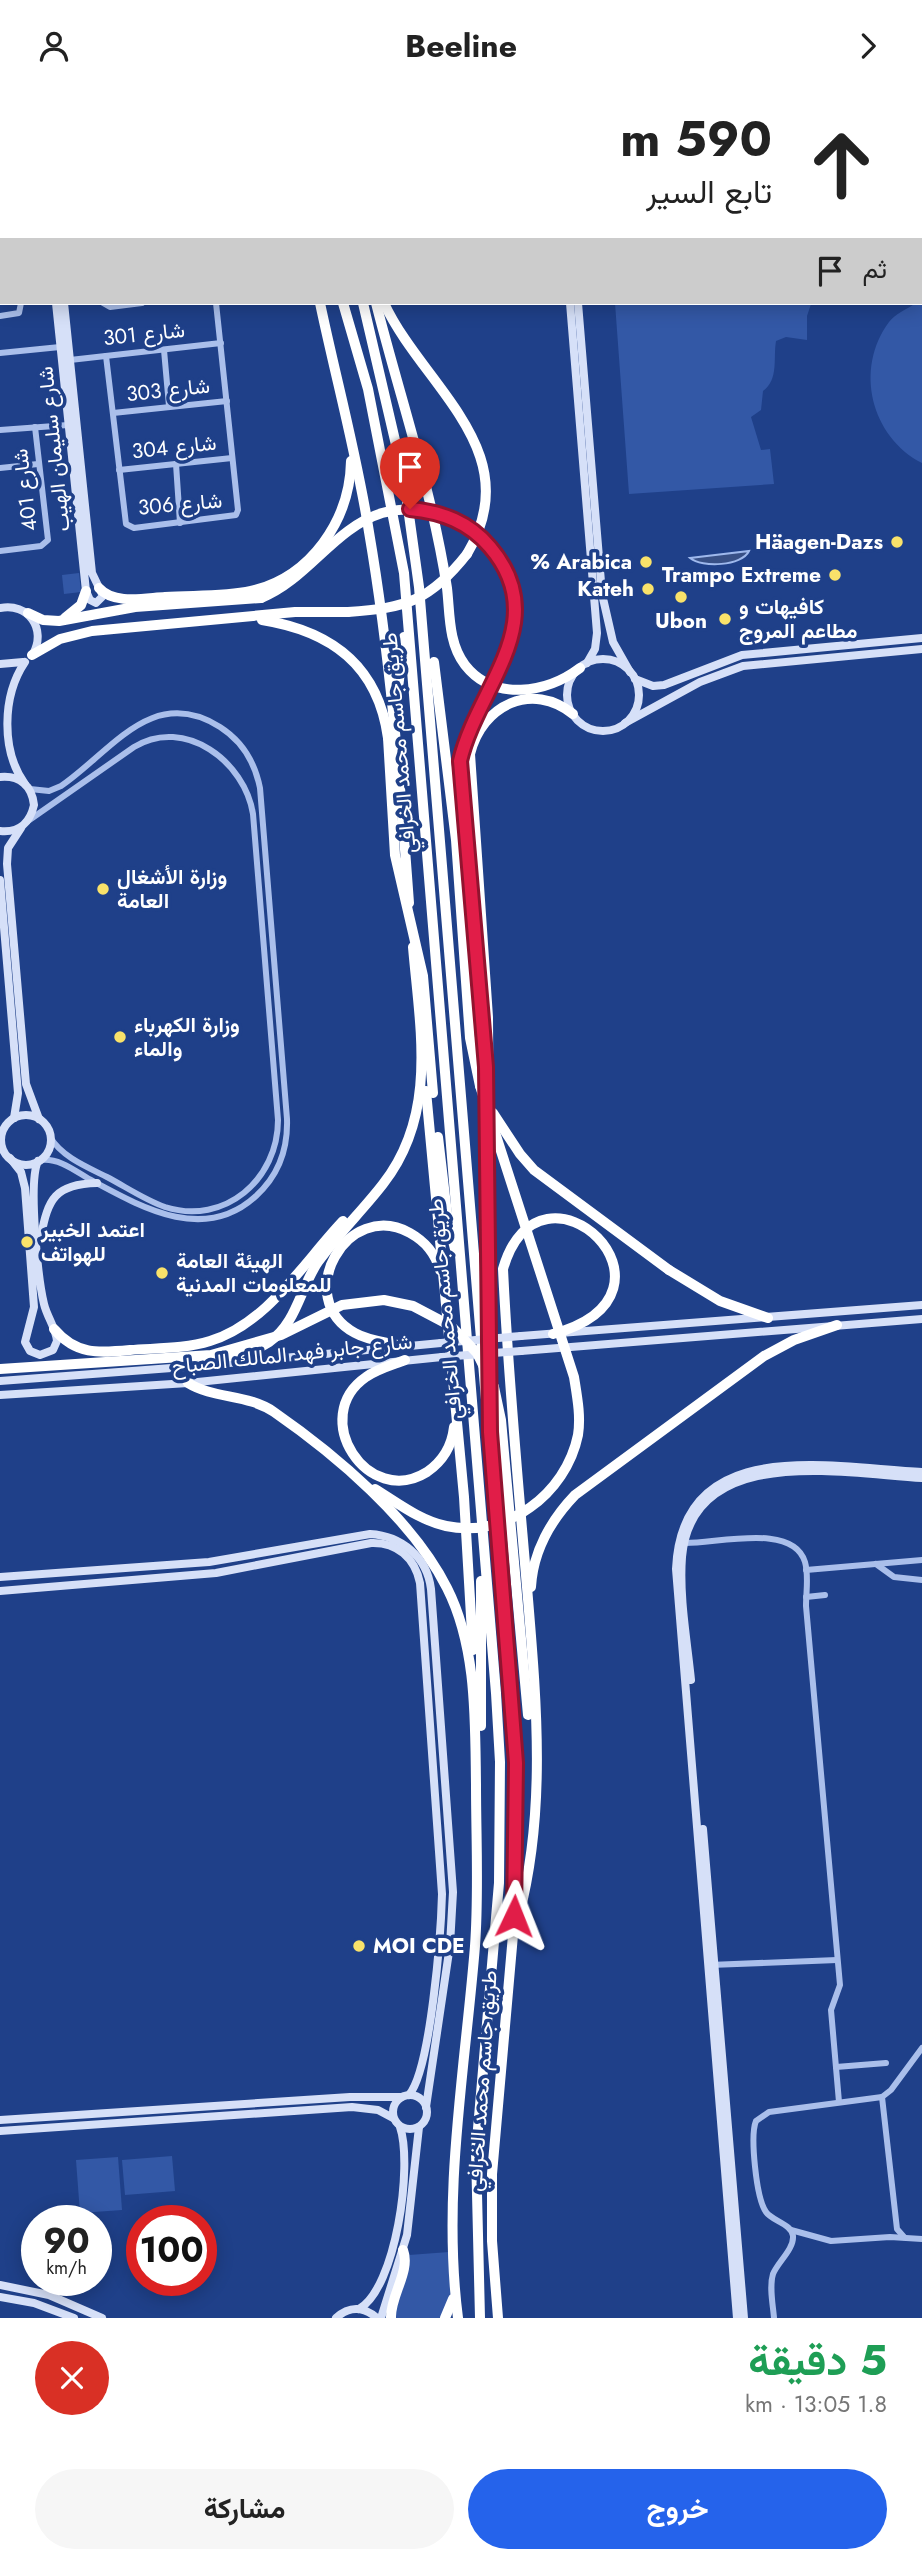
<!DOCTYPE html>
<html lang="ar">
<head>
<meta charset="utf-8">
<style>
  :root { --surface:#fff; --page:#f6f6f6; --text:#222; --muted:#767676; --accent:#2563eb }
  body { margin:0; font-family:Jost,Vazirmatn,sans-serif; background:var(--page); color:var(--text); direction:rtl; height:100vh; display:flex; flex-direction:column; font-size:26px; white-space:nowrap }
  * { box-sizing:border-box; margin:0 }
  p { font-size:23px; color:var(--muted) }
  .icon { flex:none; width:38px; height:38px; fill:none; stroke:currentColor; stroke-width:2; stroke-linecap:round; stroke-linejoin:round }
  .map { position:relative; height:2227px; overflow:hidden; direction:ltr }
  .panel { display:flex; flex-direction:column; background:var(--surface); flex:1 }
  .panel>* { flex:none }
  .top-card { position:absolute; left:0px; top:0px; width:922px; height:214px; box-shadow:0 4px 18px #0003; direction:rtl; background:#fff; color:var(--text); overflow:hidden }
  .speed { position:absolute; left:21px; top:2114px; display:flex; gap:14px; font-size:35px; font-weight:700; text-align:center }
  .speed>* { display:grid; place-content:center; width:91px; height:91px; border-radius:50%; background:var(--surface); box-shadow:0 4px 18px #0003; line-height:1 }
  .speed small { font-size:18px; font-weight:400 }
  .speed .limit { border:10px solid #d22; background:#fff; color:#111 }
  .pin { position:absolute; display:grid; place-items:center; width:60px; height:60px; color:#fff; margin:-72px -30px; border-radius:50% 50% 50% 0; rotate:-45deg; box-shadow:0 0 7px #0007 }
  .pin .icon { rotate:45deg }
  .me { position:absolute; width:77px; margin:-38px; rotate:2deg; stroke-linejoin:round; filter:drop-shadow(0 0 5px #0008) }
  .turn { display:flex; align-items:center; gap:24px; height:147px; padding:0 35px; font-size:32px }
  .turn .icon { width:91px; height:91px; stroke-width:2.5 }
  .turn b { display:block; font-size:49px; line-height:60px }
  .then { display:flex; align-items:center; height:66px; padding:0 35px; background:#0003; gap:14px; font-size:26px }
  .round { display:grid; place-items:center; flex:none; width:74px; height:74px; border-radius:37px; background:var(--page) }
  .headline { display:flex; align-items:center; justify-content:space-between; height:119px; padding:0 35px }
  h1 { font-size:42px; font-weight:700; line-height:52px; color:#1e9e55 }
  .primary-button { display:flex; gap:14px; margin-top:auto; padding:14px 35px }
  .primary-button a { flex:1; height:80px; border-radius:42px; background:var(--accent); color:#fff; font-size:28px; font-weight:700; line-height:80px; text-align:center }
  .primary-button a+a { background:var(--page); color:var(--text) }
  header { display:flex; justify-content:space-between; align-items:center; height:91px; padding:0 35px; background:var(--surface); font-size:32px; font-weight:700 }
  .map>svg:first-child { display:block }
  .green { fill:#3358a6 }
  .water { fill:#385086; stroke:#9eb8ec; stroke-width:2 }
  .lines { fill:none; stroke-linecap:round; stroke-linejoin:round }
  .street { stroke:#aabfeb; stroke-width:6 }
  .secondary { stroke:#d6e0f8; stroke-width:8 }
  .highway { stroke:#fff; stroke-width:10 }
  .secondary-bridge { stroke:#d6e0f8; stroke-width:8 }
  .highway-bridge { stroke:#fff; stroke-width:10 }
  .route-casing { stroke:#92132f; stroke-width:18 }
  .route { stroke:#e11d48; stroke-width:12 }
  .poi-dot { fill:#f9e26a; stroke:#1f4089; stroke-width:2.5 }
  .labels { text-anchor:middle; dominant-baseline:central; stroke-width:7; stroke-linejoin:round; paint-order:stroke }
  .street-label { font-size:21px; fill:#fff; stroke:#1f4089 }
  .poi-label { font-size:21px; font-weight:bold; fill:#fff; stroke:#1f4089; text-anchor:start }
</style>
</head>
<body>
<header><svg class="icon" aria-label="forward" viewBox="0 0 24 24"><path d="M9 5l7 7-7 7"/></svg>Beeline<svg class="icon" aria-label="person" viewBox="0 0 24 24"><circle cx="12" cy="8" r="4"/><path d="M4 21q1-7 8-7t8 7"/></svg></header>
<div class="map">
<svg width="922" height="2227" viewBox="0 0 922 2227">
  <rect width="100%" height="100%" fill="#1f4089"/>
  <g class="green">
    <path d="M 763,0 L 922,0 L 922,161 L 920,2 Z"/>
    <path d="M 922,207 L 922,372 C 871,346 854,278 889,231 C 895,223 907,218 916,212 L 920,212 Z"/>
    <path d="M 615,212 L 817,212 L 811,213 L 807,225 L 807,249 L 786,246 L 776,250 C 773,268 779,288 763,300 L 761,319 L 751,326 L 761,359 L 770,358 L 774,393 L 629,403 Z"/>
    <path d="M 79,482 L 81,501 L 64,503 L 62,484 Z"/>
    <path d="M 172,2065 L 175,2100 L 125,2104 L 122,2069 Z"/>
    <path d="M 118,2066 L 122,2119 L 80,2122 L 76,2069 Z"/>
    <path d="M 449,2161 L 451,2208 L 442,2227 L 394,2227 L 409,2164 Z"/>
  </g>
  <path class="water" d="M 749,460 C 742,475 702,477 690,467 Z"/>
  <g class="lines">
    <g class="street">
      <path d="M 0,2 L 2,18"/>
      <path d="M 0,49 L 2,48"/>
      <path d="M 0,105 L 2,105"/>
      <path d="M 103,212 L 110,216 L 142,212"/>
      <path d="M 0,225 L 19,222 L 21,212"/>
      <path d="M 164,259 L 169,315"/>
      <path d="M 0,262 L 60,256"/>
      <path d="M 106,265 L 126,433 L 134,437 L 236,424 L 238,419 L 216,212"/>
      <path d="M 70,269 L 221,252"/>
      <path d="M 113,322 L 227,310"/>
      <path d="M 0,339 L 68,334"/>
      <path d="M 176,373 L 180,432"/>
      <path d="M 0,377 L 38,373"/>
      <path d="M 119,379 L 232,367"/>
      <path d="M 0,460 L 41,455 L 48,449 L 35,336"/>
      <path d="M 30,698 L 49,700 L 61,695 C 111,661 152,593 220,636 C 242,650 255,672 260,697 L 287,1028 C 288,1058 278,1085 256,1105 C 204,1153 141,1116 89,1088 C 74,1079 59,1067 41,1069"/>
      <path d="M 28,730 L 134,656 C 185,625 245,671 253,723 L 278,1029 C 278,1088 225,1135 165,1116 C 145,1109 126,1096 107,1086 C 87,1076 62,1066 50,1046"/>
      <path d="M 684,1452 C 716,1453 793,1431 805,1471 C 809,1485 806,1500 806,1515 L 840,1894 L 831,1919 L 839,2011"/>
      <path d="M 876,1473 L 894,1486 L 922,1489"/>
      <path d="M 806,1479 L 922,1469"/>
      <path d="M 806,1506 L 825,1504"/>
      <path d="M 710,1874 L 837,1869"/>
      <path d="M 836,1976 L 886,1972"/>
      <path d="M 882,2006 L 897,2138 L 904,2146"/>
      <path d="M 791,2139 L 831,2150 L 890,2146 L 922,2148"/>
      <path d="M 774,2227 C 773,2214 769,2196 773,2183 C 778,2171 794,2158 793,2145 C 792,2133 772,2130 766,2121 C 756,2107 750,2044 756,2030 L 769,2021 L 882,2006 L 891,1999 L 922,1957"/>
    </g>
    <g class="secondary">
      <path d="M 33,0 L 33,2"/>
      <path d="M 41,0 L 41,2"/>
      <path d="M 552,0 L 552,2"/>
      <path d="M 560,0 L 560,2"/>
      <path d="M 56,212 L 86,500 L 90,509 L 96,512 L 103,505 L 92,482 L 64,212"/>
      <path d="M 570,212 L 597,542 L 595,558 L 587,572"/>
      <path d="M 578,212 L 602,503 L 613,551 L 630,581"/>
      <path d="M 0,517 C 28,511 47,538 33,563"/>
      <circle cx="603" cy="604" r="36"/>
      <path d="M 25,571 C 2,605 1,660 25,693"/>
      <path d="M 0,573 L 23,571"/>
      <path d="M 635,588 L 653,595 L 664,594 L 742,564 L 922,547"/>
      <path d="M 625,632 L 700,591 L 743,575 L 922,558"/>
      <path d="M 0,686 C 20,684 32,695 34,714 C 30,732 19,742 0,740"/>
      <path d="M 21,737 L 8,757 L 7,773 L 26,993 L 39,1028"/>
      <path d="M 0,789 L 18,1002 L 14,1027"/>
      <circle cx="26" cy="1049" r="25"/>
      <path d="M 10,1067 L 21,1081 L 25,1097 L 34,1216 L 25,1251 L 30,1260 L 40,1264 L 53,1259 L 57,1250 C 56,1237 47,1226 44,1213 C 38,1188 28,1091 38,1070"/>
      <path d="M 41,1145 C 48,1108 55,1093 97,1092"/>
      <path d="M 521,1245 L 922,1214"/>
      <path d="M 521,1260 L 922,1228"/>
      <path d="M 0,1290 L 198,1275 L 441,1252"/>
      <path d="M 0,1304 L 188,1292 L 442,1266"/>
      <path d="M 0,1486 L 209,1471 L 370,1443 C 402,1445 427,1466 431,1498 L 453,1801 L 450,1854 L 426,2016"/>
      <path d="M 0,1500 L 216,1482 L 371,1452 C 397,1451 415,1467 420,1492 L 442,1803 C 441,1841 431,1978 409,2004"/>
      <path d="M 691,1589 C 687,1549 679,1506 682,1466 C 692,1351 845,1383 922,1387"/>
      <path d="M 703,1738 L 744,2227"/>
      <circle cx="410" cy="2021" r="17"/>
      <path d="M 0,2029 L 350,2006 L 401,2006"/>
      <path d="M 0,2040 L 352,2016 L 378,2019 L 393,2027"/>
      <path d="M 0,2194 L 49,2204 L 102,2227"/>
      <path d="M 0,2206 L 34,2212 L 74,2227"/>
      <path d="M 359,2218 C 396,2197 413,2074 400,2036"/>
      <path d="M 336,2227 C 349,2215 363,2215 377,2227"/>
      <path d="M 381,2227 L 407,2144 L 419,2036"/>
      <path d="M 737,2227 L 676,1478 C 682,1342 831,1377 922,1381"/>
    </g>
    <g class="highway">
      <path d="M 274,0 L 275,2"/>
      <path d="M 283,0 L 283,2"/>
      <path d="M 300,0 L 300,2"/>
      <path d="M 322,0 L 322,2"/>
      <path d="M 320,212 C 336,288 357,364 369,441 C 390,564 400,688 409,812"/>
      <path d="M 343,212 L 368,298 L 404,482 L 496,1602 L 500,1671 L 499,1792 L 476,2061 L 480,2227"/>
      <path d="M 363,212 L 404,388 L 419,496 L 516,1672 L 513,1844 L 492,2083 L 492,2150 L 498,2227"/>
      <path d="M 376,212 C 400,307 432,399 447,497 C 450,522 448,552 465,574 C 494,611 547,602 580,577"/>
      <path d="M 384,212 C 423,296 529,360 467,463"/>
      <path d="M 99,497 C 114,514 145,507 165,506 C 193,504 223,506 251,500 C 311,486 350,429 351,370"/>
      <path d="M 28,522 L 43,529 L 59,530 L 135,516 L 261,507"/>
      <path d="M 65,527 L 81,514 L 86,500"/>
      <path d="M 262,529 C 331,540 378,574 388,647"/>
      <path d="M 32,564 L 60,548 L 92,540 L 295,521 L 348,521"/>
      <path d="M 434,571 L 456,749 L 470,947 L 480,995"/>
      <path d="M 397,606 L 404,546"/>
      <path d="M 467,755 L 473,820"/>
      <path d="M 426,1000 L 464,1406 L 473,1559"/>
      <path d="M 438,1046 L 448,1131 L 455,1158"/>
      <path d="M 669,1179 L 720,1210 L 768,1227"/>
      <path d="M 54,1238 C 76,1264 98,1262 130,1259 C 157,1257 185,1258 210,1250 C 267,1233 304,1171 343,1130"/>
      <path d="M 402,1255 C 387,1251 369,1250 355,1242 C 291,1207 347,1107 410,1142 C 426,1151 435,1162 440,1179"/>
      <path d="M 490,1258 L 488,926 L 470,663 C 482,614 532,590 573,623"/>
      <path d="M 405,1269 C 392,1274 377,1278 366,1286 C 308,1326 368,1418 427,1381 C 443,1370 452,1354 454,1336"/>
      <path d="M 198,1275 C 221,1263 247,1266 269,1251 C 297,1232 300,1197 318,1171 C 338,1143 363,1119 383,1093 C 438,1023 420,938 413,856"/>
      <path d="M 188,1292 C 214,1308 248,1303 274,1321 C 336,1364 413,1429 447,1497 C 477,1556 475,1629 476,1693 C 476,1748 479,1801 475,1855 C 465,1979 442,2103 458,2227"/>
      <path d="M 494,1296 L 501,1329 L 528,1624"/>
      <path d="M 531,1496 C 533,1461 551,1429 575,1404 L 764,1265 L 794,1249 L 837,1234"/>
      <path d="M 481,1635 L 481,1490"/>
      <path d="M 519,1824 C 547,1718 536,1605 527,1496 C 518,1390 508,1284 503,1178 C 540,1049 702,1202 553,1243"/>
      <path d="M 391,2227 C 390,2205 411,2180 403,2159"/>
      <path d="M 445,2227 L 453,2208"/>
    </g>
    <g class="secondary-bridge">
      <path d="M 441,1252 L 521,1245"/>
      <path d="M 442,1266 L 521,1260"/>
    </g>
    <g class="highway-bridge">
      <path d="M 261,507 C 308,488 334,437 382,422 C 411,414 444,420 469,436 C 512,465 526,522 506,569 C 491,603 469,628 461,665 C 455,692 465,728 467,755"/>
      <path d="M 348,521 C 406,517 430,510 467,463"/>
      <path d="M 388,647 L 395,764 L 423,885 L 433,1002"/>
      <path d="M 493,1022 L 520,1063 L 534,1079 L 669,1179"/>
      <path d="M 0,1278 L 211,1264 L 281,1244 L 342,1214 L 384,1209 L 413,1215 L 451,1235 L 477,1262 L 494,1296"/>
      <path d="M 375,1398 C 398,1412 419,1429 446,1435 C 506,1448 566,1403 578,1344 C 581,1325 577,1305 574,1286 L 480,995"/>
    </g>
  </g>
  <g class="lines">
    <defs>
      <path id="route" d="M 410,418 C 442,421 469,431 490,456 C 554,531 477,596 460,670 L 486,976 L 490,1341 L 516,1672 L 514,1825"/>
    </defs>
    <use href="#route" class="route-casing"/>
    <use href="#route" class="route"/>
  </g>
  <g class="poi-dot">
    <circle cx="897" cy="451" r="7"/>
    <circle cx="646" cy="471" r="7"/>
    <circle cx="835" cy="484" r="7"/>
    <circle cx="648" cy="498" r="7"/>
    <circle cx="681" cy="506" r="7"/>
    <circle cx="725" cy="528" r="7"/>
    <circle cx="103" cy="798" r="7"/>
    <circle cx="120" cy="946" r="7"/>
    <circle cx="27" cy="1151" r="7"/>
    <circle cx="162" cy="1182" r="7"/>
    <circle cx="359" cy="1855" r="7"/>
  </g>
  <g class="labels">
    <g class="street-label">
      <text transform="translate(144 243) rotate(-6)">شارع 301</text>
      <text transform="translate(168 299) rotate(-6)">شارع 303</text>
      <text transform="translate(174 356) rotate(-6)">شارع 304</text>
      <text transform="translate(54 358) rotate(-96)">شارع سليمان الهيب</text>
      <text transform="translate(25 399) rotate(-97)">شارع 401</text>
      <text transform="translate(180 413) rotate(-5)">شارع 306</text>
      <text transform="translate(399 652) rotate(-95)">طريق جاسم محمد الخرافي</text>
      <text transform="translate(445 1218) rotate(-95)">طريق جاسم محمد الخرافي</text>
      <text transform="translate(292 1263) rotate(-6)">شارع جابر فهد المالك الصباح</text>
      <text transform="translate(482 1990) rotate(-86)">طريق جاسم محمد الخرافي</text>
    </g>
    <g class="poi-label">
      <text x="883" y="451" text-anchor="end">Häagen-Dazs</text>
      <text x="632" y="471" text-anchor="end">% Arabica</text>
      <text x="821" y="484" text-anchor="end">Trampo Extreme</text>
      <text x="634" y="498" text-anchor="end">Kateh</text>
      <text x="739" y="516">كافيهات و<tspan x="739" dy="24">مطاعم المروج</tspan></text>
      <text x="681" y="530" text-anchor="middle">Ubon</text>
      <text x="117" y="786">وزارة الأشغال<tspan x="117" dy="24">العامة</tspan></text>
      <text x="134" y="934">وزارة الكهرباء<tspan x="134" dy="24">والماء</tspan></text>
      <text x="41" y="1139">اعتمد الخبير<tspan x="41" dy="24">للهواتف</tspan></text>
      <text x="176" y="1170">الهيئة العامة<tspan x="176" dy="24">للمعلومات المدنية</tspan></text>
      <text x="373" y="1855">MOI CDE</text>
    </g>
  </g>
</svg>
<div class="speed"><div>90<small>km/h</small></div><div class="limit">100</div></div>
<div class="pin" style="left:410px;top:418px;background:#d93025"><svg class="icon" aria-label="arrive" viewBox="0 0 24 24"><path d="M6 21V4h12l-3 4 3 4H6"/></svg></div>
<svg class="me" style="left:514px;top:1825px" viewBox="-20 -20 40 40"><path d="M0-17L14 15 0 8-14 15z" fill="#e11d48" stroke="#fff" stroke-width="4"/></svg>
<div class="top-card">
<div class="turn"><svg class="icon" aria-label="ahead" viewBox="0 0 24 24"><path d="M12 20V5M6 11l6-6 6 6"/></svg><div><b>590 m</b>تابع السير</div></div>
<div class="then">ثم<svg class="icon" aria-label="arrive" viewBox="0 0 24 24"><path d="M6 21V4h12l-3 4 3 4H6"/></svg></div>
</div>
</div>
<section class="panel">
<div class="headline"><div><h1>5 دقيقة</h1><p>1.8 km · 13:05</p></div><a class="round" style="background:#d93025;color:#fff"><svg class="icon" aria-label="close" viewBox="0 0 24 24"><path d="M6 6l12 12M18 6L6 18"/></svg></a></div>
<div class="primary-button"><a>خروج</a><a>مشاركة</a></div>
</section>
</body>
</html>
